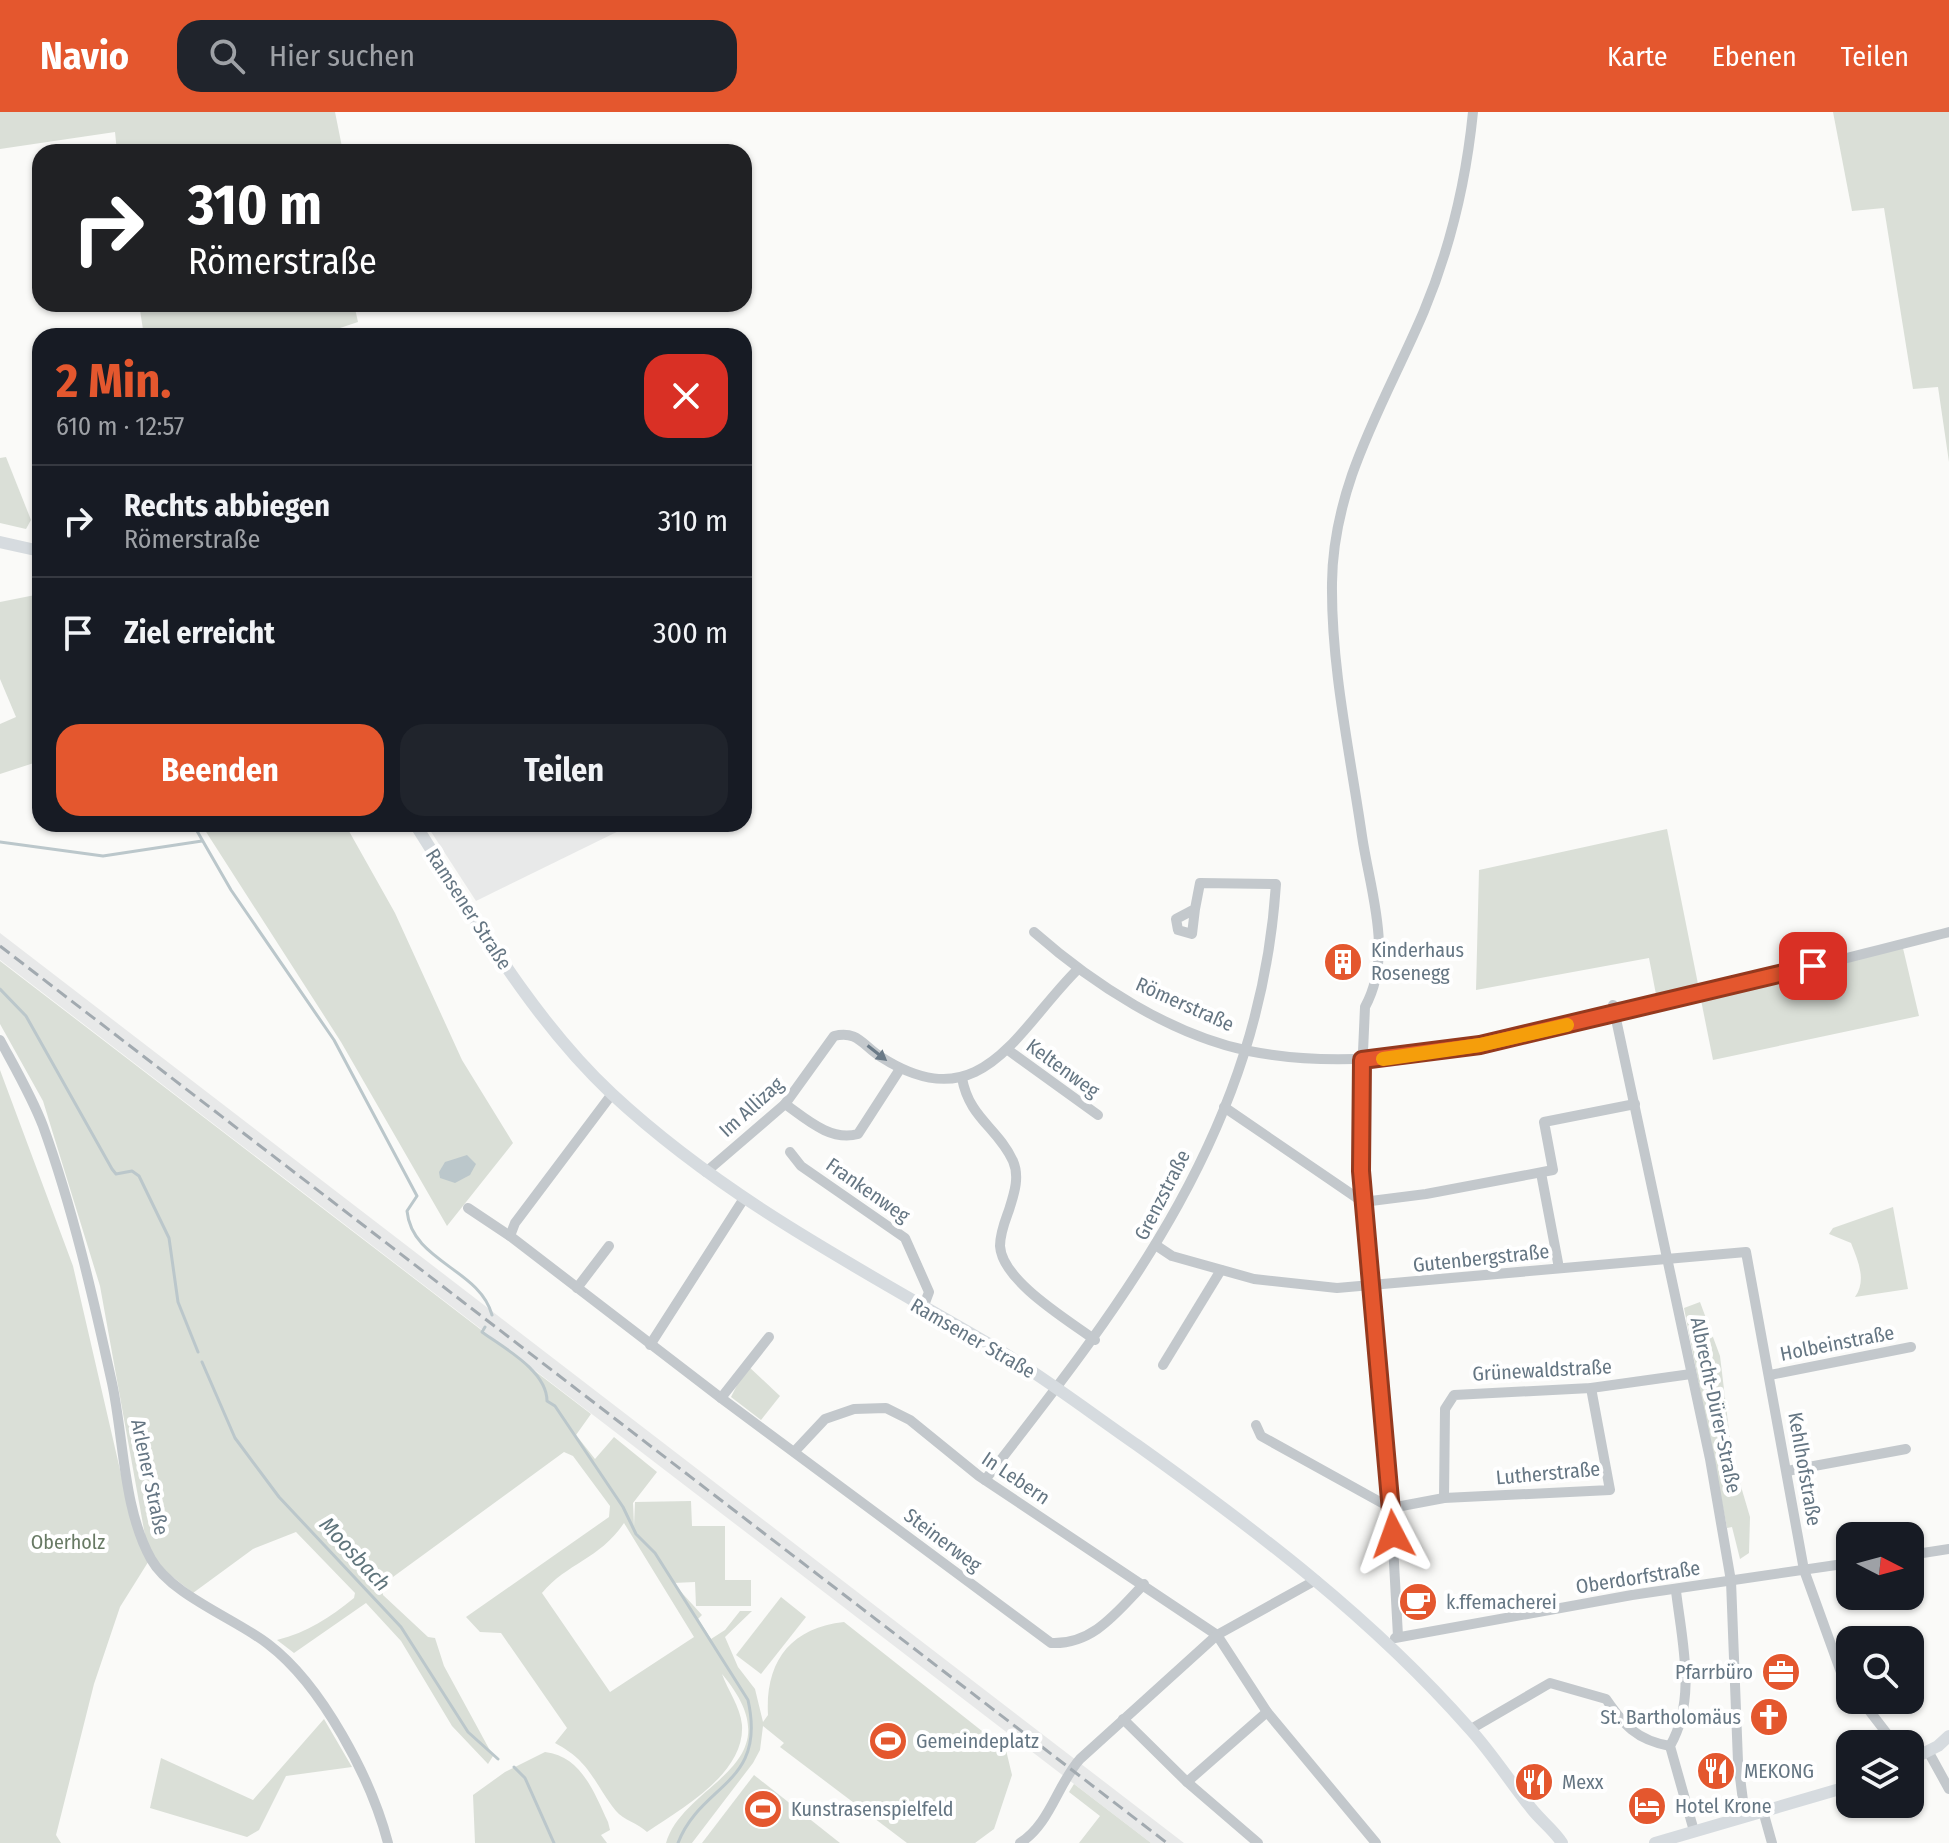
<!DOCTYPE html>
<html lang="de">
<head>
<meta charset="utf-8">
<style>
  :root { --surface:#171b24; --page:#20242c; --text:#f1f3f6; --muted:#9ea1a6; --line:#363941; --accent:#e4572e }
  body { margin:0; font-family:"Fira Sans Condensed",sans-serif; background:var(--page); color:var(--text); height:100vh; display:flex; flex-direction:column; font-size:30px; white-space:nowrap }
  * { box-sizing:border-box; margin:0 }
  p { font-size:26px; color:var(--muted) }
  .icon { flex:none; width:44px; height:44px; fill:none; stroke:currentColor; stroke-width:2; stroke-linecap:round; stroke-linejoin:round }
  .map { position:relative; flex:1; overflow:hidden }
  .panel { position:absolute; left:32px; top:216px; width:720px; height:504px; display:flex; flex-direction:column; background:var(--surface); border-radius:24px; box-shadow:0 2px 6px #0004 }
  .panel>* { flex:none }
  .banner { position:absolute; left:32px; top:32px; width:720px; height:168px; border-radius:24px; box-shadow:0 2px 6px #0004; background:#202124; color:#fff; overflow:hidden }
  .needle { width:52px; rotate:96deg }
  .controls { position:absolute; left:1836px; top:1410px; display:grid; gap:16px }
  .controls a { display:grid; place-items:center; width:88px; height:88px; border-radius:16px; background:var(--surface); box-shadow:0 2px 6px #0004; font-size:40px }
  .pin { position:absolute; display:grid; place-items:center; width:68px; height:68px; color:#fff; margin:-34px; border-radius:16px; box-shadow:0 4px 12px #0006 }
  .me { position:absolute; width:88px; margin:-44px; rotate:356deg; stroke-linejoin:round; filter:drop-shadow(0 0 6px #0008) }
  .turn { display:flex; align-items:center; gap:28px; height:168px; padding:0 24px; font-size:36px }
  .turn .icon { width:104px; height:104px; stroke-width:2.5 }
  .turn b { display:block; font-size:56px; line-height:68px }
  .round { display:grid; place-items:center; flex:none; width:84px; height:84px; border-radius:24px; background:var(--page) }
  .summary { display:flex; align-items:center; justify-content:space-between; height:136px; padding:0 24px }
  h1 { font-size:48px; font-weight:700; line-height:60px; color:var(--accent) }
  .cta { display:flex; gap:16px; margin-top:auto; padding:16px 24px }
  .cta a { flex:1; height:92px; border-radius:24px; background:var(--accent); color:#fff; font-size:32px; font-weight:700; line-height:92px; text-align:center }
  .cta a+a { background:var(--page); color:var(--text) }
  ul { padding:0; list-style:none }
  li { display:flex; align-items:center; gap:24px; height:112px; padding:0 24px; border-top:2px solid var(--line) }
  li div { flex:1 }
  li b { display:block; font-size:30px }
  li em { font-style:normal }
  header { display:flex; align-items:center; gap:48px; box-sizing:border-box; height:112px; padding:0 40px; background:var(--accent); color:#fff }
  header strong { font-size:38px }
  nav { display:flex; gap:44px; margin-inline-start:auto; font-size:28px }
  .search { width:560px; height:72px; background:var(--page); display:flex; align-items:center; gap:20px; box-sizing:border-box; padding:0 28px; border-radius:24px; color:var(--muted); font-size:30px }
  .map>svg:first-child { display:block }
  .built { fill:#e8e9e9 }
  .green { fill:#dadfd7; fill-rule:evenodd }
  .water { fill:#bbc7cb }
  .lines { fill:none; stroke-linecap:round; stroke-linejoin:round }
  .stream { stroke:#bbc7cb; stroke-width:3 }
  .minor { stroke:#c3c8cc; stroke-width:10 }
  .major { stroke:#d6dbdf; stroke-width:12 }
  .rail { stroke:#a2aab0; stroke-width:3; stroke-dasharray:12 6; stroke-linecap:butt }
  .oneway { fill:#6a7a87 }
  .route-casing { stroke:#94391e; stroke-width:20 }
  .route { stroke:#e4572e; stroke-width:14 }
  .slow { stroke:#f59e0b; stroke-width:14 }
  .labels { text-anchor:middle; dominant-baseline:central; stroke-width:8; stroke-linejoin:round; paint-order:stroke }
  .street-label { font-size:20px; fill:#657683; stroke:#fff }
  .poi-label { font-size:20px; fill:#657683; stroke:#fff; text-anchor:start }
  .park-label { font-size:20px; fill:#687a64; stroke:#fff }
  .water-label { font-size:22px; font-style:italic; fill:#60757c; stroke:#fff }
</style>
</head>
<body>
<header>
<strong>Navio</strong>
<div class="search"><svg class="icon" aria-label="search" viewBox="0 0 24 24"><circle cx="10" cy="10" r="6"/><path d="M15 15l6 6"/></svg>Hier suchen</div>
<nav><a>Karte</a><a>Ebenen</a><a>Teilen</a></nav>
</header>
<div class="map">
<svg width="1949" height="1731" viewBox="0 0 1949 1731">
  <rect width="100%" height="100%" fill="#fafaf8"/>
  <g class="built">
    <path d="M 426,712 L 633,712 L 476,789 Z"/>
    <path d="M 0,821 L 1184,1731 L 1151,1731 L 0,848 Z"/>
  </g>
  <g class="green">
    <path d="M 0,0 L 335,0 L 343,40 L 117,40 L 115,20 L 0,37 Z"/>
    <path d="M 1833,0 L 1949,0 L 1949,350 L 1938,275 L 1913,277 L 1884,96 L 1852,99 Z"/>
    <path d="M 139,192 L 354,192 L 358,210 L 316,224 L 144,224 Z"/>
    <path d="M 6,345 L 31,408 L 26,417 L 0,411 L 0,346 Z"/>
    <path d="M 40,482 L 40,649 L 0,662 L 0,612 L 16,605 L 0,567 L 0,490 Z"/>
    <path d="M 201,712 L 345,712 L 395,801 L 462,948 L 513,1031 L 447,1114 L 341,930 Z"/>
    <path d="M 1667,717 L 1700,882 L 1902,832 L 1919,904 L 1713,948 L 1700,883 L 1658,893 L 1649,846 L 1476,878 L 1479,758 Z"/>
    <path d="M 0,849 L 591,1302 L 576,1323 L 595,1347 L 614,1325 L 657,1360 L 633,1391 L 634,1414 L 635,1390 L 691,1389 L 692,1414 L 725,1414 L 725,1468 L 751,1468 L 751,1494 L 696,1494 L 695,1470 L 673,1471 L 702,1503 L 698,1507 L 711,1527 L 725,1518 L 740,1499 L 752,1499 L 725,1525 L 738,1555 L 755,1577 L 763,1610 L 768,1603 C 765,1550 790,1516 844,1510 L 1006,1638 L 1012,1663 L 994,1717 L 975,1731 L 907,1731 L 780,1635 L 784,1631 L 763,1614 L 760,1638 L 753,1651 L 692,1731 L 666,1731 C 684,1669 799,1654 722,1562 C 728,1579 740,1594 742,1613 C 745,1662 682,1696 647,1720 C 638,1711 623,1708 616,1699 C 593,1670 591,1650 555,1631 L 567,1616 L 501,1521 L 480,1520 L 466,1505 L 609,1405 L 610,1394 L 573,1344 L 564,1340 L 382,1473 L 383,1483 L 428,1525 L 435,1526 L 444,1554 L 493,1644 L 488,1652 L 452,1614 L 401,1529 L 366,1491 L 294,1541 L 277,1528 C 308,1520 329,1506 354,1486 L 355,1481 L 296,1420 L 253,1437 L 193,1481 L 150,1447 L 120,1495 L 94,1572 L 56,1723 L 61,1731 L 0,1731 L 0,958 L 73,1154 L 130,1401 L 148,1440 L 100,1174 L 43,989 L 0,912 ZM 624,1411 L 694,1525 L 610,1580 L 542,1481 C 567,1451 600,1447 624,1411 Z"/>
    <path d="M 1893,1095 L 1908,1177 L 1855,1185 C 1867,1168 1858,1149 1851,1131 L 1829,1122 L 1833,1116 Z"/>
    <path d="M 1700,1190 L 1720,1244 L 1732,1344 L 1750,1405 L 1749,1441 L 1740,1447 L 1732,1415 L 1727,1416 L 1684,1196 Z"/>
    <path d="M 747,1253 L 780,1284 L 761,1308 L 731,1285 Z"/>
    <path d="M 781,1485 L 806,1505 L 761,1562 L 736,1543 Z"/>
    <path d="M 324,1607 L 352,1655 L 286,1664 L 259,1718 L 247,1725 L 150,1696 L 161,1646 L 253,1688 Z"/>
    <path d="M 545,1640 C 581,1644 594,1680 608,1710 L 610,1718 L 601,1723 L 607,1731 L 475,1731 L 473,1683 L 505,1660 Z"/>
    <path d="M 754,1663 L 840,1731 L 702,1731 Z"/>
    <path d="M 1074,1672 L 1151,1731 L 1079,1731 L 1100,1704 L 1069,1680 Z"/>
  </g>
  <path class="water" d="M 467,1043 L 476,1052 L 470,1063 L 455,1071 L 440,1066 L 439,1060 L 445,1050 Z"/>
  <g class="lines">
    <g class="stream">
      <path d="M 193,712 L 231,778 L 334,928 L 417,1084 L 407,1099 C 412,1150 480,1157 492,1203"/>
      <path d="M 0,730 L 103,744 L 202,729"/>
      <path d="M 0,877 L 26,904 L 112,1057 L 116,1062 L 132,1059 L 139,1064 L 169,1126 L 178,1190 L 198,1240"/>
      <path d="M 485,1215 L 482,1220 C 504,1236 547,1259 547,1289 L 555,1294 L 623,1395 L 636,1422 L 655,1441 L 748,1588 C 767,1673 701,1671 678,1731"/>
      <path d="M 202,1250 L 235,1326 L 279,1385 L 401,1515 L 468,1620 L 498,1647"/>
      <path d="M 514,1655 L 525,1666 L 554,1731"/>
    </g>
    <g class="minor">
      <path d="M 1034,820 C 1093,872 1171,923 1249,939 C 1365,962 1478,933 1590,908 C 1711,882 1830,850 1949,820"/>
      <path d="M 1613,893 L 1710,1347 L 1731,1469 L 1738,1650 L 1745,1704"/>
      <path d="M 0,928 C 15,956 32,985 43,1014 C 73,1097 93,1185 112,1271 C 124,1327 123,1397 151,1447 C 171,1483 236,1507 268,1532 C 322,1573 371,1666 388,1731"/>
      <path d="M 1008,938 L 1098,1003"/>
      <path d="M 962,966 C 969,1006 998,1016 1013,1049 C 1020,1065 1014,1082 1009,1098 C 1005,1109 1000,1121 1000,1134 C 1002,1169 1068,1208 1095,1228"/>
      <path d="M 785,992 C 806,1007 831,1030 858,1022 L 900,957"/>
      <path d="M 1224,995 L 1363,1090 L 1426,1082 L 1553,1058 L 1544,1010 L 1635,992"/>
      <path d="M 790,1040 L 801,1054 L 905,1126 L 929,1180 L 923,1196"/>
      <path d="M 706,1060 L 785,992 L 834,924 C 858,918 863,934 881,945 C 981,1009 1016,919 1077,858"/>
      <path d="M 1541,1061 L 1559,1156"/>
      <path d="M 468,1096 L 510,1124 L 721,1286 L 1051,1531 C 1093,1533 1117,1500 1144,1472"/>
      <path d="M 510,1124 L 515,1111 L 612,982"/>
      <path d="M 1157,1134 L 1172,1144 L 1254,1167 L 1337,1176 L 1746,1140 L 1804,1458 L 1842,1563 L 1850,1573"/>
      <path d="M 577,1176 L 609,1134"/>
      <path d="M 650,1233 L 743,1088"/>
      <path d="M 1163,1253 L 1221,1158"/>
      <path d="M 1770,1263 L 1911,1235"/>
      <path d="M 721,1286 L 769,1225"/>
      <path d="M 1256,1313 L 1261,1324 L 1391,1396 L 1444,1386 L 1610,1378 L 1591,1276"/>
      <path d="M 795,1339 L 825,1307 L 854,1297 L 886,1296 L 910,1308 L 979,1364 L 1217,1523 L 1267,1600 L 1376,1731"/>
      <path d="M 1787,1359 L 1906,1337"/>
      <path d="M 985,1368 C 1129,1184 1260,1015 1276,772 L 1200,771 L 1195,797 L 1176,807 L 1178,818 L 1192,822 L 1195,797"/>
      <path d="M 1444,1386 L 1445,1297 L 1454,1283 L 1591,1276 L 1691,1262"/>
      <path d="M 1910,1443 L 1949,1437"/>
      <path d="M 1676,1479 C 1682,1530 1697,1587 1670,1634 L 1694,1719"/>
      <path d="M 1398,1524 L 1391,1396 L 1359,1029 L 1365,895 C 1394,842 1370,779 1362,724 C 1350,641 1331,555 1332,471 C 1333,370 1386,289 1424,199 C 1451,134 1466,70 1473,0"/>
      <path d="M 1395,1526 L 1632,1483 L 1850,1451"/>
      <path d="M 1861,1588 L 1895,1632"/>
      <path d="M 1123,1607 L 1187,1670 L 1258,1731"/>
      <path d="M 1471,1617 L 1550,1571 L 1606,1587 C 1624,1613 1636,1628 1670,1634"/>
      <path d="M 1928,1639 L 1949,1677"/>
      <path d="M 1187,1670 L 1267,1600"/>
      <path d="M 1763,1699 L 1772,1731"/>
      <path d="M 1020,1731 C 1050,1712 1057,1673 1080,1647 L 1217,1523 L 1316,1468"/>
    </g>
    <g class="major">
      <path d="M 0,430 L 40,439"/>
      <path d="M 415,712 C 474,805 531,906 612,982 C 725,1087 857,1155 989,1232 C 1040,1262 1088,1299 1137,1333 C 1256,1418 1372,1506 1469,1616 C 1492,1641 1510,1670 1531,1696 C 1541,1709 1554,1718 1562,1731"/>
      <path d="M 1910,1648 L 1938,1634 L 1949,1624"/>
      <path d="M 1655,1731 L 1850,1674"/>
    </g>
    <path class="rail" d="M 0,834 L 1167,1731"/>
  </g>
  <defs><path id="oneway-solid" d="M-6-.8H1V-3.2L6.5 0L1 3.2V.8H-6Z" transform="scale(2)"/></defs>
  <use class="oneway" href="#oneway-solid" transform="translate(877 941) rotate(38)"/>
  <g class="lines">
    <defs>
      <path id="route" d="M 1393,1422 L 1361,1059 L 1362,948 L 1480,933 L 1813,854"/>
    </defs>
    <use href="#route" class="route-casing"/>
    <use href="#route" class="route"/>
    <path class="slow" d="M 1383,947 L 1480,933 L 1567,913"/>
  </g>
  <defs>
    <symbol id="building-disc" viewBox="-11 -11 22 22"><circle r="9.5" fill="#e4572e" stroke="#fff"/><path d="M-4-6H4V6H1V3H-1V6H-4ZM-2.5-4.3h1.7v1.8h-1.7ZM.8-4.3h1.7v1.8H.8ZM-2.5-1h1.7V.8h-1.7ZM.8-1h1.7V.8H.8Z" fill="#fff"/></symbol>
    <symbol id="cafe-disc" viewBox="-11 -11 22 22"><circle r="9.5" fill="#e4572e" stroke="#fff"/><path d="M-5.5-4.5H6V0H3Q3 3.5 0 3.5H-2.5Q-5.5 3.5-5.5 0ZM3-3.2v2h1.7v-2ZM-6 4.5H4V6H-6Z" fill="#fff"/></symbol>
    <symbol id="office-disc" viewBox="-11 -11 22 22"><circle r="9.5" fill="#e4572e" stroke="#fff"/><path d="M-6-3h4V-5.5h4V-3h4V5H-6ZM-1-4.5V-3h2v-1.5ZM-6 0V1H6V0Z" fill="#fff"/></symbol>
    <symbol id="church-disc" viewBox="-11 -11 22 22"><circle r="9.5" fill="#e4572e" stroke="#fff"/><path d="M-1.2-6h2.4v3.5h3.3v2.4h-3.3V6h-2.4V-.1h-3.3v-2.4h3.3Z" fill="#fff"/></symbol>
    <symbol id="stadium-disc" viewBox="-11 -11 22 22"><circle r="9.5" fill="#e4572e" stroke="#fff"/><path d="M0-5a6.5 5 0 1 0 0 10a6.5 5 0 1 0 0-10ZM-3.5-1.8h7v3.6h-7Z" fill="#fff"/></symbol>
    <symbol id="restaurant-disc" viewBox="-11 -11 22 22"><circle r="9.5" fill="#e4572e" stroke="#fff"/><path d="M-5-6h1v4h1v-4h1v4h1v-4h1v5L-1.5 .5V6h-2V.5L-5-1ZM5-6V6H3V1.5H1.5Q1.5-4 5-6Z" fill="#fff"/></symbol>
    <symbol id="hotel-disc" viewBox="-11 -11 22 22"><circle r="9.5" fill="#e4572e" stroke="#fff"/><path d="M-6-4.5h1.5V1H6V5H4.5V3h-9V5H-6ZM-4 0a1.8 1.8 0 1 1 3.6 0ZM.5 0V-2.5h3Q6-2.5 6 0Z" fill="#fff"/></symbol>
  </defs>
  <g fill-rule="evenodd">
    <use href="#building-disc" x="1321" y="828" width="44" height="44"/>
    <use href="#cafe-disc" x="1396" y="1468" width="44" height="44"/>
    <use href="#office-disc" x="1759" y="1538" width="44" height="44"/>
    <use href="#church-disc" x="1747" y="1583" width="44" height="44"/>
    <use href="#stadium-disc" x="866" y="1607" width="44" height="44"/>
    <use href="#restaurant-disc" x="1694" y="1637" width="44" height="44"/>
    <use href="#restaurant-disc" x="1512" y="1648" width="44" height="44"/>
    <use href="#hotel-disc" x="1625" y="1672" width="44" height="44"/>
    <use href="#stadium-disc" x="741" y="1675" width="44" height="44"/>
  </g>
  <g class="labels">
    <g class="street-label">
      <text transform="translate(469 797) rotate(57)">Ramsener Straße</text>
      <text transform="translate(1185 892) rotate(24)">Römerstraße</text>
      <text transform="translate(1063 956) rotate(36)">Keltenweg</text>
      <text transform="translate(751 995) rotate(-42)">Im Allizag</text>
      <text transform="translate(868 1078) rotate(35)">Frankenweg</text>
      <text transform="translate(1162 1083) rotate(-63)">Grenzstraße</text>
      <text transform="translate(1481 1146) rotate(-6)">Gutenbergstraße</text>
      <text transform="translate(973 1226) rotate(30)">Ramsener Straße</text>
      <text transform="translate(1837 1231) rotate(-11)">Holbeinstraße</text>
      <text transform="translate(1542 1258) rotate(-3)">Grünewaldstraße</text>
      <text transform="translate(1716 1293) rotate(78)">Albrecht-Dürer-Straße</text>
      <text transform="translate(1805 1357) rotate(80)">Kehlhofstraße</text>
      <text transform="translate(1548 1361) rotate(-5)">Lutherstraße</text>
      <text transform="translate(150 1365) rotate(78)">Arlener Straße</text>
      <text transform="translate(1016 1366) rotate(34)">In Lebern</text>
      <text transform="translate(943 1428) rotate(37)">Steinerweg</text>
      <text transform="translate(1638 1465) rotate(-9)">Oberdorfstraße</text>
    </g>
    <g class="poi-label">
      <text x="1371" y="838">Kinderhaus<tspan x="1371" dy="23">Rosenegg</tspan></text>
      <text x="1446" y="1490">k.ffemacherei</text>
      <text x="1753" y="1560" text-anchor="end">Pfarrbüro</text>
      <text x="1741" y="1605" text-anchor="end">St. Bartholomäus</text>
      <text x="916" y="1629">Gemeindeplatz</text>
      <text x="1744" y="1659">MEKONG</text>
      <text x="1562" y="1670">Mexx</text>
      <text x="1675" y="1694">Hotel Krone</text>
      <text x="791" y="1697">Kunstrasenspielfeld</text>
    </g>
    <g class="park-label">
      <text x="68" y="1430">Oberholz</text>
    </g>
    <g class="water-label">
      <text transform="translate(355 1442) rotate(47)">Moosbach</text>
    </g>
  </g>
</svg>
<div class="controls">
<a><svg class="needle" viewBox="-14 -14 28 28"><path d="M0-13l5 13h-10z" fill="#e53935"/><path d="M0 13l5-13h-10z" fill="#9ea1a6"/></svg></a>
<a><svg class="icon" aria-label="search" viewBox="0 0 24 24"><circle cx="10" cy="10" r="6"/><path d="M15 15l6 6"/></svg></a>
<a><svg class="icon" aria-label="layers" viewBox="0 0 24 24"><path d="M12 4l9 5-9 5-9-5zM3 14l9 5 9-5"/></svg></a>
</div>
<div class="pin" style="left:1813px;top:854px;background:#d93025"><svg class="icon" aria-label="arrive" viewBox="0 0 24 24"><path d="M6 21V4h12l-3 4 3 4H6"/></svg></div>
<svg class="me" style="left:1393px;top:1422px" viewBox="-20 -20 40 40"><path d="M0-17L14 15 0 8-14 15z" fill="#e4572e" stroke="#fff" stroke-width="4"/></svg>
<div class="banner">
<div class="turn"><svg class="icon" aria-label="right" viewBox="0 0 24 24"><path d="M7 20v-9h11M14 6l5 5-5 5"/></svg><div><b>310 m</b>Römerstraße</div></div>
</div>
<section class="panel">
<div class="summary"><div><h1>2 Min.</h1><p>610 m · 12:57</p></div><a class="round" style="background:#d93025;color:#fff"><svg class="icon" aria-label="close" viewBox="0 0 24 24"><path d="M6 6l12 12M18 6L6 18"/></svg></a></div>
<ul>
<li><svg class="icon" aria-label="right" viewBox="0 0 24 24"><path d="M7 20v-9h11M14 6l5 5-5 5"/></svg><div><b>Rechts abbiegen</b><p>Römerstraße</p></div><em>310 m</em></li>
<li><svg class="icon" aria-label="arrive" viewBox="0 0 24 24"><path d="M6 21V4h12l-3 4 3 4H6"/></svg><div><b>Ziel erreicht</b></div><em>300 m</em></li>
</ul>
<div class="cta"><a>Beenden</a><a>Teilen</a></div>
</section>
</div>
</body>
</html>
